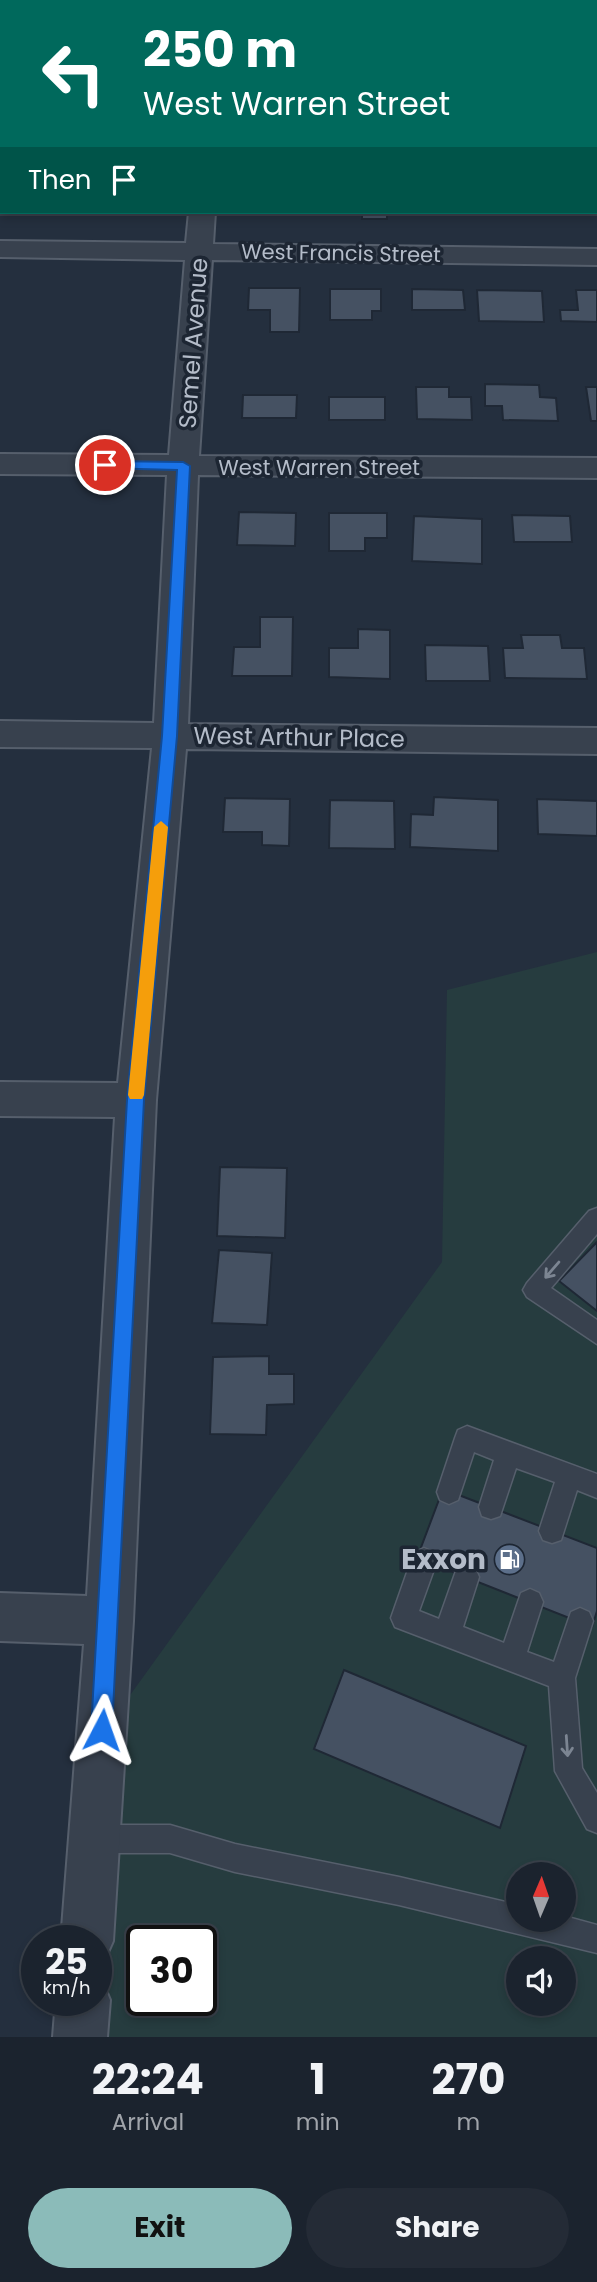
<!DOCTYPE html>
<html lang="en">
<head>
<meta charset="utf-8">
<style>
  :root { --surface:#1b232e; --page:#242b36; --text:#f1f3f6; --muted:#a0a4aa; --line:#39404a; --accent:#8bbbb9 }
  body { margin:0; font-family:Poppins,sans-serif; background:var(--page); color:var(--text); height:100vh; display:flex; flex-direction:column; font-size:26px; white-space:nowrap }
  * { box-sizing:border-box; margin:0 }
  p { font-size:23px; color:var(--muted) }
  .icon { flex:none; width:38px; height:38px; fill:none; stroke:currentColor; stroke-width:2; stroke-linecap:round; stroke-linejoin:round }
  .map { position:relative; height:2037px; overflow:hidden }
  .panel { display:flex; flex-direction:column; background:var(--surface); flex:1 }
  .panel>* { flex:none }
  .top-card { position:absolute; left:0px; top:0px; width:598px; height:214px; box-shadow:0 4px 10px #0003,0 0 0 2px var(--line); background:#00695c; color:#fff; overflow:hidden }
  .needle { width:46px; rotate:2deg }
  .buttons { position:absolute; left:506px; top:1862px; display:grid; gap:14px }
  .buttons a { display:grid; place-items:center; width:70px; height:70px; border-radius:50%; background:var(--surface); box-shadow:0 4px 10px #0003,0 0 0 2px var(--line); font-size:35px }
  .speed { position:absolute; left:21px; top:1925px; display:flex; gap:14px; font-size:35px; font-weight:700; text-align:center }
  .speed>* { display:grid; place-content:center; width:91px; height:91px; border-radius:50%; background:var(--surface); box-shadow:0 4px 10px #0003,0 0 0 2px var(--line); line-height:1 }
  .speed small { font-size:18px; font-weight:400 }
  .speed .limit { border:4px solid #111; border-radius:10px; background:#fff; color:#111 }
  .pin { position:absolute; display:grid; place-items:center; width:60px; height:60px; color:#fff; margin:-30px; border:4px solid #fff; border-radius:50%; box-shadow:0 2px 7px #0007 }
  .me { position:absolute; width:77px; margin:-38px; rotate:4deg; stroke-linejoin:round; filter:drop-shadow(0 0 5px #0008) }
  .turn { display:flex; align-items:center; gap:24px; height:147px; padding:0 28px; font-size:32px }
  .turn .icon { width:91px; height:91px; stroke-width:2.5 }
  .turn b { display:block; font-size:49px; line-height:60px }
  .then { display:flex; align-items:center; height:66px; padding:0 28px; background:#0003; gap:14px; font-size:26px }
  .eta { display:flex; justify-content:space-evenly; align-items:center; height:119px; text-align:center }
  .eta b { font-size:42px; font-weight:700; line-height:49px }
  .cta { display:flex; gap:14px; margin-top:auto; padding:14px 28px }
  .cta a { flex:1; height:80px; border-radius:42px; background:var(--accent); color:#111; font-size:28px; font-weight:700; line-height:80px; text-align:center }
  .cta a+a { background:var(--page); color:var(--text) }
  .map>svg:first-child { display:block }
  .green { fill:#263c3f; fill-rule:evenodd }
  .building { fill:#455162; stroke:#1f2835; stroke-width:2 }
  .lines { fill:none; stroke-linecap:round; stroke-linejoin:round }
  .lane-casing { stroke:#565f6c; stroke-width:3 }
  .street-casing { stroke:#565f6c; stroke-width:4 }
  .lane { fill:#38414e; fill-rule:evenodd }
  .street { fill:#38414e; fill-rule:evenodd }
  .oneway { stroke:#7c8592 }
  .route { fill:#1a73e8; stroke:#114b97; stroke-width:2 }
  .slow { fill:#f59e0b }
  .labels { text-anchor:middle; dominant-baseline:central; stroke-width:7; stroke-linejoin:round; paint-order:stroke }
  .far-street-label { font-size:21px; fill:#b4bcc9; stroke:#1d2633 }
  .street-label { font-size:24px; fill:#b4bcc9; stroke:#1d2633 }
  .near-poi-label { font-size:28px; font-weight:bold; fill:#b4bcc9; stroke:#1d2633; text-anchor:end }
</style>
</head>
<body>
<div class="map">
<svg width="597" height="2037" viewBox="0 0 597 2037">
  <rect width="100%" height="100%" fill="#242f3e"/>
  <path class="green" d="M 597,952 L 597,2037 L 91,2037 L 96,2000 L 96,1949 L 110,1723 L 442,1262 L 447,990 ZM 518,1874 L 564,1874 L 564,1920 L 518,1920 ZM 142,1941 L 201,1941 L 201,2000 L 142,2000 ZM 518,1958 L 564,1958 L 564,2004 L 518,2004 Z"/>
  <g class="building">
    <path d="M 340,212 L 408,212 L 408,213 L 387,213 L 387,219 L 362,219 L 362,213 Z"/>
    <rect x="417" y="212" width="69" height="2"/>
    <path d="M 522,212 L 589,212 L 590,215 L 522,214 Z"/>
    <path d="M 249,288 L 300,288 L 299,332 L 270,332 L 270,310 L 248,310 Z"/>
    <path d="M 330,289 L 381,289 L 381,311 L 372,311 L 372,320 L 330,320 Z"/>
    <path d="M 412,289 L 463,290 L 465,310 L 412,310 Z"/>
    <path d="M 477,290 L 542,291 L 544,322 L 479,321 Z"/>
    <path d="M 576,290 L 597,290 L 597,322 L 561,321 L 560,310 L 578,310 Z"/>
    <path d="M 485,384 L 539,385 L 540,397 L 556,398 L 558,421 L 503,420 L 502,406 L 485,406 Z"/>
    <path d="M 416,387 L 449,387 L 449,397 L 471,397 L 472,420 L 417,419 Z"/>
    <path d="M 586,387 L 597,387 L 597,421 L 591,421 Z"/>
    <path d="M 243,395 L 297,395 L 296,418 L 242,418 Z"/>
    <rect x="329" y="397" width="56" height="23"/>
    <path d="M 239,512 L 296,513 L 295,546 L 237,545 Z"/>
    <path d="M 329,513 L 387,513 L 387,538 L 365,538 L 365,551 L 329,551 Z"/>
    <path d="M 512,515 L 570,516 L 572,542 L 514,542 Z"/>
    <path d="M 414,516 L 482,519 L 482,564 L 412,561 Z"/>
    <path d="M 260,617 L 293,617 L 292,676 L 232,676 L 234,647 L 260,647 Z"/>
    <path d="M 358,629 L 390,630 L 390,679 L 329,677 L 329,648 L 358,648 Z"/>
    <path d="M 521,635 L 560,635 L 562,648 L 584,648 L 587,679 L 505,678 L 503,648 L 523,648 Z"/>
    <path d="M 425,645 L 488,646 L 490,681 L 426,681 Z"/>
    <path d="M 434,797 L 498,800 L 498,851 L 410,847 L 411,814 L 433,815 Z"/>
    <path d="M 225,798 L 290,799 L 289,846 L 262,845 L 262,832 L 223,832 Z"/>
    <path d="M 537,799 L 597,801 L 597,836 L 538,834 Z"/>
    <path d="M 330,800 L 394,801 L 395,849 L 329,848 Z"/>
    <path d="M 220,1167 L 287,1168 L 285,1238 L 217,1236 Z"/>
    <path d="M 597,1242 L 597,1311 L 559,1281 Z"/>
    <path d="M 219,1250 L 272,1253 L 267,1325 L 212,1323 Z"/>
    <path d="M 269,1356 L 269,1374 L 294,1374 L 294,1404 L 267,1405 L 266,1435 L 210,1434 L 213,1357 Z"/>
    <path d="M 443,1489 L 597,1548 L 597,1611 L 592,1627 L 417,1558 Z"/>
    <path d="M 344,1670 L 526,1746 L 500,1828 L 314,1749 Z"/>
  </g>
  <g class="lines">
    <defs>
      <g id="lane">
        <path d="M 597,1208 L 597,1234 L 551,1288 L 597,1320 L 597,1344 L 527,1297 L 523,1290 L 527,1283 L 589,1211 Z"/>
        <path d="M 467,1426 L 597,1474 L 597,1498 L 577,1490 L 561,1540 L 552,1543 L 543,1540 L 539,1531 L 555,1482 L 516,1468 L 500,1516 L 491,1519 L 482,1516 L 479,1507 L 494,1460 L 474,1452 L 458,1500 L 449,1504 L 440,1500 L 437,1492 L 455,1438 L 458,1430 Z"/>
        <path d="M 424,1548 L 433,1552 L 437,1561 L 419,1611 L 439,1619 L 457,1568 L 466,1564 L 475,1568 L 479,1577 L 463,1627 L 504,1643 L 521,1593 L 530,1589 L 539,1593 L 543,1602 L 527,1652 L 554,1662 L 571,1612 L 580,1608 L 589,1612 L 593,1621 L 575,1678 L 582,1768 L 597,1793 L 597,1833 L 587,1829 L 555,1771 L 549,1686 L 395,1627 L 391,1618 L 411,1561 L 415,1552 Z"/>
        <path d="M 94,1825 L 170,1825 L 235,1844 L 399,1877 L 518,1905 L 518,1920 L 564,1920 L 564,1916 L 597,1925 L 597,1953 L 399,1905 L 235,1872 L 170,1853 L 94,1853 L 84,1849 L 80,1839 L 84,1829 Z"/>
      </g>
      <g id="street">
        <rect x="203" y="0" width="24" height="2"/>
        <rect x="0" y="67" width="2" height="14"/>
        <path d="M 189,212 L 215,212 L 213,244 L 597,249 L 597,265 L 212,260 L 199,456 L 597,458 L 597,478 L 198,475 L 188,724 L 597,728 L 597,754 L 186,749 L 156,1100 L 133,1621 L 113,1941 L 105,1959 L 96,1963 L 96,1941 L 61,1941 L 84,1644 L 0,1641 L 0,1593 L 87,1596 L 115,1117 L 0,1116 L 0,1082 L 118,1083 L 152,748 L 0,747 L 0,721 L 154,723 L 167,475 L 0,474 L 0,454 L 169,455 L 185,260 L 0,257 L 0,241 L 186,243 Z"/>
        <path d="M 96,1979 L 102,1981 L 110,2000 L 107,2037 L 53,2037 L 56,2000 L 96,2000 Z"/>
      </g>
    </defs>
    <use href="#lane" class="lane-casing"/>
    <use href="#street" class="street-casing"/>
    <use href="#lane" class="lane"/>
    <use href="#street" class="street"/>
  </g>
  <defs><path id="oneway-shaft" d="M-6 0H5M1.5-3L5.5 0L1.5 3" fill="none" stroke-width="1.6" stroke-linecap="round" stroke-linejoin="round" transform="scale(1.75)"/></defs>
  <g class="oneway">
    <use href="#oneway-shaft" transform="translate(552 1270) rotate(131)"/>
    <use href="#oneway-shaft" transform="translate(567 1746) rotate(86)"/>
  </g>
  <path class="route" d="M 105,461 L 183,462 L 190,466 L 177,736 L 144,1100 L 112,1730 L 109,1737 L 102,1740 L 94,1737 L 91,1730 L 127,1100 L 162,736 L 177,470 L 100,468 L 99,465 Z"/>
  <path class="slow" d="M 161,821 L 168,827 L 144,1095 L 142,1099 L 130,1099 L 128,1095 L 154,827 Z"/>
  <defs>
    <symbol id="fuel-disc" viewBox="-11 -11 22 22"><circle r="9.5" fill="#5c6f8a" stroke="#1d2633"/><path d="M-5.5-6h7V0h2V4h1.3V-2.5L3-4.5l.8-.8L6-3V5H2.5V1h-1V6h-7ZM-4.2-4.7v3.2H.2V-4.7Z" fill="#fff"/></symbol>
  </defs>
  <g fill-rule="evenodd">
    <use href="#fuel-disc" x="492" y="1542" width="35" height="35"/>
  </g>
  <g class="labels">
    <g class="far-street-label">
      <text transform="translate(341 253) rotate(1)">West Francis Street</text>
      <text x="319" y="467">West Warren Street</text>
    </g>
    <g class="street-label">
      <text transform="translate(193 343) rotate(-86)">Semel Avenue</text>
      <text transform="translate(299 737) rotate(1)">West Arthur Place</text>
    </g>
    <g class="near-poi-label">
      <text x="486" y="1559">Exxon</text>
    </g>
  </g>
</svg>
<div class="buttons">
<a><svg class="needle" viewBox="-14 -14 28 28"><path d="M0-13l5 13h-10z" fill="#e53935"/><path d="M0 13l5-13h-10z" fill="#a0a4aa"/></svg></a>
<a><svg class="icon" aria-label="sound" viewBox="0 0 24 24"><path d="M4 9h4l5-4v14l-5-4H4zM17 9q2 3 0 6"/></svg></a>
</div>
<div class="speed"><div>25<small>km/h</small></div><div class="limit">30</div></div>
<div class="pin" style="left:105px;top:465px;background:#d93025"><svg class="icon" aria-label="arrive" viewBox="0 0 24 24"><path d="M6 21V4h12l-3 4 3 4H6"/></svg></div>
<svg class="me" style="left:102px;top:1730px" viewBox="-20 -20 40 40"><path d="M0-17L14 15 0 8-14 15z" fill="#1a73e8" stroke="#fff" stroke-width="4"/></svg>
<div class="top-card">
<div class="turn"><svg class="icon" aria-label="left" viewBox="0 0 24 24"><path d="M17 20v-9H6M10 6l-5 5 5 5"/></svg><div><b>250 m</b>West Warren Street</div></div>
<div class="then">Then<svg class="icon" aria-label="arrive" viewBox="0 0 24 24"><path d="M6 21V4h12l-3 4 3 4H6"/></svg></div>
</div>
</div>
<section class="panel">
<div class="eta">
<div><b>22:24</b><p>Arrival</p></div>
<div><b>1</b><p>min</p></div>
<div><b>270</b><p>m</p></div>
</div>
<div class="cta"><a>Exit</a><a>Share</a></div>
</section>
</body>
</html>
